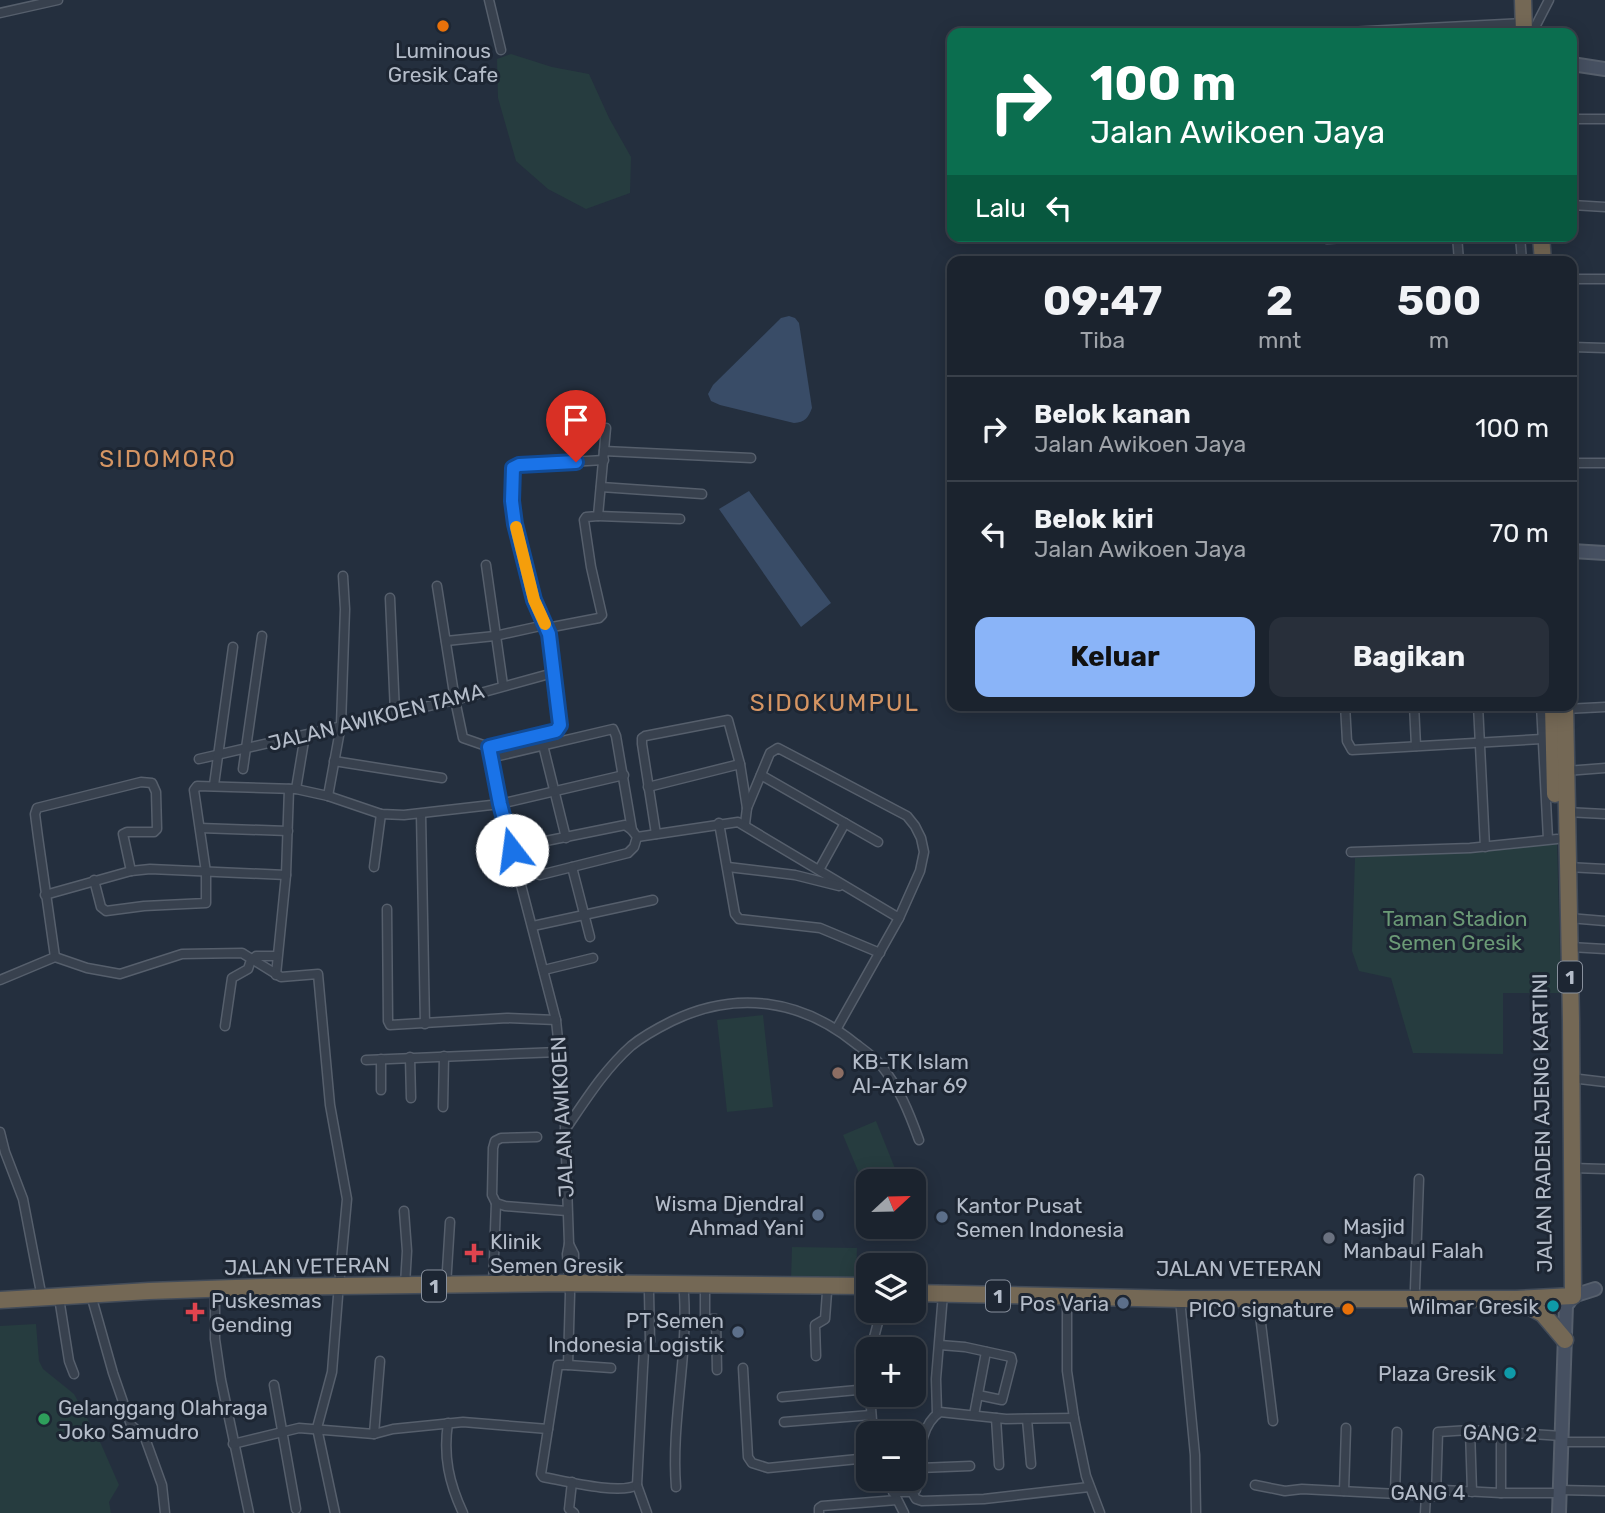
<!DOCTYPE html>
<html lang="id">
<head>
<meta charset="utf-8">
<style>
  :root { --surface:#1b232e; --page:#282f3a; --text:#f1f3f6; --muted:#a0a4aa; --line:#39404a; --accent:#8ab4f8 }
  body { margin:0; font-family:Rubik,sans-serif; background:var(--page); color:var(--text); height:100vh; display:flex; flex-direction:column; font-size:26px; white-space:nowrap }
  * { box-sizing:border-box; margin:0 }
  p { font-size:23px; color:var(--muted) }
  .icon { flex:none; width:38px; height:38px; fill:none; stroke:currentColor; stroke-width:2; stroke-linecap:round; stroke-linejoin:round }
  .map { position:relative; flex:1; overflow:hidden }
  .drawer { position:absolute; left:947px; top:256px; width:630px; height:455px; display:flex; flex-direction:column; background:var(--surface); border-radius:14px; box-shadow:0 4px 18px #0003,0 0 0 2px var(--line) }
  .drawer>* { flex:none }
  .top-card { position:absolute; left:947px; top:28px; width:630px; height:214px; border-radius:14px; box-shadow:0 4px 18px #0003,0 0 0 2px var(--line); background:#0b6e4f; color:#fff; overflow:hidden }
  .needle { width:46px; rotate:68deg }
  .tools { position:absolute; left:856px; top:1169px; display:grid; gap:14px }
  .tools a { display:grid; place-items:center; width:70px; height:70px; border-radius:14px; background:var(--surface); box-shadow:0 4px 18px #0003,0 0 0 2px var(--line); font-size:35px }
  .pin { position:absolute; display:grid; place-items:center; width:60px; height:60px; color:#fff; margin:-72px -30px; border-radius:50% 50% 50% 0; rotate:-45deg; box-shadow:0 0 7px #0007 }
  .pin .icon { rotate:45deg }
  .me { position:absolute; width:77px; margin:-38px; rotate:345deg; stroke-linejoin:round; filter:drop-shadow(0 0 5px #0008) }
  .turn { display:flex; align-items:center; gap:24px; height:147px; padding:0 28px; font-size:32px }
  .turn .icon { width:91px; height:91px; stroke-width:2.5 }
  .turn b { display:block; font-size:49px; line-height:60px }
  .then { display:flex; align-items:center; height:66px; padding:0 28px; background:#0003; gap:14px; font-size:26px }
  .eta { display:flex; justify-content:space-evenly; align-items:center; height:119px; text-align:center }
  .eta b { font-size:42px; font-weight:700; line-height:49px }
  .primary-button { display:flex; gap:14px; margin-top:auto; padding:14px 28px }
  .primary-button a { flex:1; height:80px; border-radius:14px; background:var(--accent); color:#111; font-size:28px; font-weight:700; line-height:80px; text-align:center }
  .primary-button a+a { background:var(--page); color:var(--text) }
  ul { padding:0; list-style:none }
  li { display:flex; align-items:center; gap:21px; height:105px; padding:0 28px; border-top:2px solid var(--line) }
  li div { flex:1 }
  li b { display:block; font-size:26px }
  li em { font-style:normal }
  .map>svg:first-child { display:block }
  .green { fill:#263c3f }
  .water { fill:#394c67 }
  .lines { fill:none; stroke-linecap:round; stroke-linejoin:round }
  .street-casing { stroke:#565f6c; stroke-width:11 }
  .secondary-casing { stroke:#565f6c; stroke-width:16 }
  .highway-casing { stroke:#434c59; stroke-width:19 }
  .street { stroke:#38414e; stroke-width:8 }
  .secondary { stroke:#465061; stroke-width:12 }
  .highway { stroke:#746855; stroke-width:16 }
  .route-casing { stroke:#114b97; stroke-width:18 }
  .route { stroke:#1a73e8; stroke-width:12 }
  .slow { stroke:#f59e0b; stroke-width:12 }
  .food-dot { fill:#e8710a; stroke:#1d2633; stroke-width:2.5 }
  .education-dot { fill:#8d6e63; stroke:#1d2633; stroke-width:2.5 }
  .service-dot { fill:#5c6f8a; stroke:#1d2633; stroke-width:2.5 }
  .worship-dot { fill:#6b7280; stroke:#1d2633; stroke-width:2.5 }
  .health-dot { fill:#e0444e; stroke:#1d2633; stroke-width:2.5 }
  .culture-dot { fill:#0f9aa8; stroke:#1d2633; stroke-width:2.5 }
  .leisure-dot { fill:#2e9e5b; stroke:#1d2633; stroke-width:2.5 }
  .labels { text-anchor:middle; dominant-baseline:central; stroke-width:6; stroke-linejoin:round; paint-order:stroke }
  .shield { fill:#1d2633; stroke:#878f9c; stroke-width:2 }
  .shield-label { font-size:19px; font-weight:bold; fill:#b4bcc9 }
  .poi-label { font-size:21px; fill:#b4bcc9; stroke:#1d2633; text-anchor:start }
  .street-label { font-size:21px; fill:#b4bcc9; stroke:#1d2633 }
  .park-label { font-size:21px; fill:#6b9a76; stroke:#1d2633 }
  .quarter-label { font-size:24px; letter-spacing:2px; fill:#d59563; stroke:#1d2633 }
</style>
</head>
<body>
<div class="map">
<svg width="1605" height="1513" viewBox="0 0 1605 1513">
  <rect width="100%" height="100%" fill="#242f3e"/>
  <g class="green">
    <path d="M 511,54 L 552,67 L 589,74 L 609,118 L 631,157 L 630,193 L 586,209 L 548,189 L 516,161 L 498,98 L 497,59 Z"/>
    <path d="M 1557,842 L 1561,993 L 1503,993 L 1503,1054 L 1413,1053 L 1391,978 L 1359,971 L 1352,951 L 1355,858 Z"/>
    <path d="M 763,1015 L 773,1107 L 727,1112 L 717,1020 Z"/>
    <path d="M 876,1121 L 898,1176 L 886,1181 L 868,1181 L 868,1189 L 866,1190 L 843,1135 Z"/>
    <path d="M 792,1247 L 857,1248 L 856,1279 L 791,1279 Z"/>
    <path d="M 36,1324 L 39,1361 L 43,1369 L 74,1394 L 101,1444 L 119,1485 L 109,1502 L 111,1513 L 0,1513 L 0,1326 Z"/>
  </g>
  <g class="water">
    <path d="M 789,316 L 795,318 L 799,323 L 812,408 C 808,418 805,422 794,423 L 720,405 L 711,401 L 708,394 L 713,385 L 781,318 Z"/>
    <path d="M 749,491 L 831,603 L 801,627 L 719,509 Z"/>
  </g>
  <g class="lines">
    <defs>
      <g id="street">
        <path d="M 489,0 L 501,50"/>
        <path d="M 0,13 L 58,0"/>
        <path d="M 1329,33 L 1524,23"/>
        <path d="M 1532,33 L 1549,0"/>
        <path d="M 1572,119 L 1605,119"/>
        <path d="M 1572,205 L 1605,207"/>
        <path d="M 1323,236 L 1327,239 L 1385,236"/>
        <path d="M 1457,236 L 1459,261"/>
        <path d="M 1520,236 L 1522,261"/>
        <path d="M 1572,279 L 1605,279"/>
        <path d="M 1572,347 L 1605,348"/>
        <path d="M 604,451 L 751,458"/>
        <path d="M 1572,463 L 1605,463"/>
        <path d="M 601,487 L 702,494"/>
        <path d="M 598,516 L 680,519"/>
        <path d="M 486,565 L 503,685"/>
        <path d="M 437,586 L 455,700 L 463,738 L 489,747 L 557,730 L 560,725 L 549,633 L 534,600 L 515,524 L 511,501 L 513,468 L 519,465 L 604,460"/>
        <path d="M 390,598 L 395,713"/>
        <path d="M 547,628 L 599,618 L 602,615 L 591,567 L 584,520 L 586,517 L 598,516 L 606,428"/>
        <path d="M 446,641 L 495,636 L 545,625"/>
        <path d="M 1345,705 L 1347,741 L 1352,750 L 1542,739"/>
        <path d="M 1414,705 L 1416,746"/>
        <path d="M 1478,705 L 1485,847"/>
        <path d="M 1541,705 L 1548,839"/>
        <path d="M 1565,709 L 1605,707"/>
        <path d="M 543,745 L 566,838"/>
        <path d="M 489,747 L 500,804 L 556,1020 L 564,1097 L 569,1244 L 567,1254 L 570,1294 L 568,1365 L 558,1365 L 541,1474 L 543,1477 C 565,1481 620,1495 637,1485 L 643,1368 L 644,1351 L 650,1341 L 649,1293"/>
        <path d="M 490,758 L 613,729 L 616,736 L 632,830"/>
        <path d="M 199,759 L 455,700 L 553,673"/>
        <path d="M 334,761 L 442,778"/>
        <path d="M 243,769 L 262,636"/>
        <path d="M 1566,771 L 1605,768"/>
        <path d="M 761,775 L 878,842"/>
        <path d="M 214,785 L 233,647"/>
        <path d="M 648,787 L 740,764"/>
        <path d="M 296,789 L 305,735"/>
        <path d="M 328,796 L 341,725 L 345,609 L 343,576"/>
        <path d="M 1566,812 L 1605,814"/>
        <path d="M 421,814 L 425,1024"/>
        <path d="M 719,823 L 735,914 L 739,919 L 820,928 L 880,953"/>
        <path d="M 745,824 L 747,808 L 770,753 L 778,748 L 907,816 L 915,826 L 921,838 L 924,852 L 920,871 L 899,918"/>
        <path d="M 625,825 L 632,830 L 637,837 L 634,847 L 628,853 L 540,875 L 531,872 L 526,864 L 526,850 L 531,844 Z"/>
        <path d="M 200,828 L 288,831"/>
        <path d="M 656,834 L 642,744 L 642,738 L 645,736 L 728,720 L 740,764 L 747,808"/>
        <path d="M 637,837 L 738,822 L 899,918 L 837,1028"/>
        <path d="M 1351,852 L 1470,848 L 1557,839"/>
        <path d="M 374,867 L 381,814"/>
        <path d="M 572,867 L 590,937"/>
        <path d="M 728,867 L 795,875 L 839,886"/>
        <path d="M 1567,867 L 1605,869"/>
        <path d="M 819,870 L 845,823"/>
        <path d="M 94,880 L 101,907 L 106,911 L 144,906 L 206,903 L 206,872 L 194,790 L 197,786 L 296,789 L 328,796 L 381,814 L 404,815 L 500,804 L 624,775"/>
        <path d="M 45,895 L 131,871 L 150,869 L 286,875"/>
        <path d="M 387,909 L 388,1021 L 390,1025 L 507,1018 L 556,1020"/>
        <path d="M 1569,918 L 1605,921"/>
        <path d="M 533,926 L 653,900"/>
        <path d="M 1570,947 L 1605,949"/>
        <path d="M 55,957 L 38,837 L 35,814 L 37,808 L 141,782 L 152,783 L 156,792 L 157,829 L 154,832 L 127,832 L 123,834 L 131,871"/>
        <path d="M 544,970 L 593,958"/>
        <path d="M 276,975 L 286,875 L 289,789"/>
        <path d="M 0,980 L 55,957 L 87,968 L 120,974 L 182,954 L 242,953 L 281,977 L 318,974 L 330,1105 L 347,1199 L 339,1286"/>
        <path d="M 225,1026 L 232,978 L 248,969 L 251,960 L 256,956 L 277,956"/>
        <path d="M 410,1057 L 411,1098"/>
        <path d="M 366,1060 L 559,1052"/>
        <path d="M 1571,1078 L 1605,1082"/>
        <path d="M 381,1090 L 381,1059"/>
        <path d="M 443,1107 L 444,1056"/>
        <path d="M 565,1130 C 585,1101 604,1070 631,1046 C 643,1036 658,1028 672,1021 C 736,990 801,999 856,1044 C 864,1050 874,1057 880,1064 C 899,1087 909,1112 919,1140"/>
        <path d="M 0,1132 L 5,1152 L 23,1199 L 42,1298"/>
        <path d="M 537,1137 L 501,1138 L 495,1141 L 493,1148 L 492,1195 L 496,1203 L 505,1206 L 567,1211"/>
        <path d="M 1572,1168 L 1605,1169"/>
        <path d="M 404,1211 L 407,1251 L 405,1285"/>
        <path d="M 569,1244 L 574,1254 L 574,1285"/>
        <path d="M 493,1285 L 496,1203"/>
        <path d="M 446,1286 L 450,1222"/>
        <path d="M 1415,1289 L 1419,1179"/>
        <path d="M 705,1294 L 705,1319 L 716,1319 L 717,1370"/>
        <path d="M 215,1297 L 215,1339 L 221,1380 L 249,1513"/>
        <path d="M 1067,1297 L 1067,1371 L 1074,1418 L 1086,1476 L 1100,1513"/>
        <path d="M 1180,1299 L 1195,1455 L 1196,1513"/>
        <path d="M 1258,1299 L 1273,1421"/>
        <path d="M 93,1302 L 113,1373 L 131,1425 L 145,1438 L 162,1485 L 165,1513"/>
        <path d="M 60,1304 L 69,1361 L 74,1374"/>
        <path d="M 940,1345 L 965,1347 L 1011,1357 L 1012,1361 L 1002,1400 L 978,1395"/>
        <path d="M 871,1349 L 881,1311"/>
        <path d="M 816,1356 L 815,1325 L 825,1319 L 827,1292"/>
        <path d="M 568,1365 L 611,1368"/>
        <path d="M 743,1368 L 748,1457 L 752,1463 L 768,1468 L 868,1458"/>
        <path d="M 274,1385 L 296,1509"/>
        <path d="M 870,1395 L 873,1433"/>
        <path d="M 782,1397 L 868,1389"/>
        <path d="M 937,1413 L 936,1379 L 943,1294"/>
        <path d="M 974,1415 L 986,1352"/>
        <path d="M 996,1418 L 999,1465"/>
        <path d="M 1027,1419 L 1031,1464"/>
        <path d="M 784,1422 L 871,1415"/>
        <path d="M 448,1423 C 443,1456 449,1483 463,1513"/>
        <path d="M 1470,1430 L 1472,1492"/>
        <path d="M 1501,1432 L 1501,1493"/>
        <path d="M 374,1434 L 380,1361"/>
        <path d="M 1561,1442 L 1605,1442"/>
        <path d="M 233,1444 L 299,1428 L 374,1434 L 393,1429 L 463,1422 L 548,1429"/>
        <path d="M 919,1468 L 970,1466"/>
        <path d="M 887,1479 L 904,1513"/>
        <path d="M 572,1482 L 569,1509 L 574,1513"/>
        <path d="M 637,1485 L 647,1513"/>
        <path d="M 1255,1485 L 1285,1491 L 1302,1489 L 1436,1496 L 1439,1495 L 1443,1490 L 1501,1493 L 1560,1493"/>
        <path d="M 676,1487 C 671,1422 688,1359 684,1294"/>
        <path d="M 1560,1490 L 1605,1491"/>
        <path d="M 1344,1491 L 1346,1428"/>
        <path d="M 893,1492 L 912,1492 L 916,1490 C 921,1465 916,1428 940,1412 L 1006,1419 L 1074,1418"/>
        <path d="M 912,1492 L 916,1499 L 922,1501 L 984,1499 L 1089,1487"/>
        <path d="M 1395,1493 L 1397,1432"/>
        <path d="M 1436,1496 L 1438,1432 L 1470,1430 L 1562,1436"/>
        <path d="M 335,1513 L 317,1428 L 332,1372 L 338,1296"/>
        <path d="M 819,1513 L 819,1508 L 822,1506 L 897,1500"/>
        <path d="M 1425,1513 L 1426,1495"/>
      </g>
      <g id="secondary">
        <path d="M 1572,64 L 1605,69"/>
        <path d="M 1572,551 L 1605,553"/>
        <path d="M 1568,1303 L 1573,1296 L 1595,1289"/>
        <path d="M 1559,1513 L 1566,1305 L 1564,1296"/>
      </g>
      <g id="highway">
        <path d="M 1523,0 L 1524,33"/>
        <path d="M 1541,236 L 1543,261"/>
        <path d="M 1553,705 L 1555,794"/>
        <path d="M 914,1293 L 1180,1299 L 1516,1299 L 1573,1296 L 1571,1021 L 1565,705"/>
        <path d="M 0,1300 L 149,1291 L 265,1287 L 568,1283 L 868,1286"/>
        <path d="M 1517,1300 L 1543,1314 L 1565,1340"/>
      </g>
    </defs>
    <use href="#street" class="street-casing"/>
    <use href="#secondary" class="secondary-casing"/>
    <use href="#highway" class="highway-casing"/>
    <use href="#street" class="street"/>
    <use href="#secondary" class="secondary"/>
    <use href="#highway" class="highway"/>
  </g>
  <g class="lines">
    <defs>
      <path id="route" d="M 512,850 L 500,804 L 489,747 L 556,731 L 560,725 L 549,634 L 534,600 L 515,524 L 512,501 L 513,468 L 519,465 L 576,462"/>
    </defs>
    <use href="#route" class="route-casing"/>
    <use href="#route" class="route"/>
    <path class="slow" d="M 516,527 L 534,600 L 545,624"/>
  </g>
  <g class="food-dot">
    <circle cx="443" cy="26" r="7"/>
    <circle cx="1348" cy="1309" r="7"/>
  </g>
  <circle class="education-dot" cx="838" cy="1073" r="7"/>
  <g class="service-dot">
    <circle cx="818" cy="1215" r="7"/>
    <circle cx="942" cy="1217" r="7"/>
    <circle cx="1123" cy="1303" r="7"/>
    <circle cx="738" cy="1332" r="7"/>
  </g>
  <circle class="worship-dot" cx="1329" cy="1238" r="7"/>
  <g class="health-dot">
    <path d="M470.5 1242.5h7v7h7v7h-7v7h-7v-7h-7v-7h7z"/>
    <path d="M191.5 1301.5h7v7h7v7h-7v7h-7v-7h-7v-7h7z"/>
  </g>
  <g class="culture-dot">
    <circle cx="1553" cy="1306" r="7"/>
    <circle cx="1510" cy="1373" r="7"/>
  </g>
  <circle class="leisure-dot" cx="44" cy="1419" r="7"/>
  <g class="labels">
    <g class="shield">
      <rect x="1558" y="961.5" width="24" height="31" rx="5"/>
      <rect x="422" y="1270.5" width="24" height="31" rx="5"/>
      <rect x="986" y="1280.5" width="24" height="31" rx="5"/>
    </g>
    <g class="shield-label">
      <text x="1570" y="977">1</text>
      <text x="434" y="1286">1</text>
      <text x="998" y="1296">1</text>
    </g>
    <g class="poi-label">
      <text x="443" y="50" text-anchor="middle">Luminous<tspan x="443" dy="24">Gresik Cafe</tspan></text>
      <text x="852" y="1061">KB-TK Islam<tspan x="852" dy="24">Al-Azhar 69</tspan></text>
      <text x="804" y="1203" text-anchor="end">Wisma Djendral<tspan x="804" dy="24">Ahmad Yani</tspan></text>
      <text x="956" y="1205">Kantor Pusat<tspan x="956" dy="24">Semen Indonesia</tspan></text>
      <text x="1343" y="1226">Masjid<tspan x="1343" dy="24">Manbaul Falah</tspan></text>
      <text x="490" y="1241">Klinik<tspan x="490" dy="24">Semen Gresik</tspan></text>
      <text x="211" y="1300">Puskesmas<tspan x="211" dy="24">Gending</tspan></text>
      <text x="1109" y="1303" text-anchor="end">Pos Varia</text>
      <text x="1539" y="1306" text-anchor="end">Wilmar Gresik</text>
      <text x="1334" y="1309" text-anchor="end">PICO signature</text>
      <text x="724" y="1320" text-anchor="end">PT Semen<tspan x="724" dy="24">Indonesia Logistik</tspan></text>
      <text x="1496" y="1373" text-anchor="end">Plaza Gresik</text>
      <text x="58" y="1407">Gelanggang Olahraga<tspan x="58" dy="24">Joko Samudro</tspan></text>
    </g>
    <g class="street-label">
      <text transform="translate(376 717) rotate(-14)">JALAN AWIKOEN TAMA</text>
      <text transform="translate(562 1117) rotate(-93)">JALAN AWIKOEN</text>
      <text transform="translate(1542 1123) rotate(-91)">JALAN RADEN AJENG KARTINI</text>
      <text transform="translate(307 1266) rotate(-1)">JALAN VETERAN</text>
      <text x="1239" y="1268">JALAN VETERAN</text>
      <text transform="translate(1500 1433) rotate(2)">GANG 2</text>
      <text x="1428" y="1492">GANG 4</text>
    </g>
    <g class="park-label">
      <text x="1455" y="918">Taman Stadion<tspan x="1455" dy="24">Semen Gresik</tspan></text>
    </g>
    <g class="quarter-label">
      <text x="168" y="459">SIDOMORO</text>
      <text x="835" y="703">SIDOKUMPUL</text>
    </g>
  </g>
</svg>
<div class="tools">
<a><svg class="needle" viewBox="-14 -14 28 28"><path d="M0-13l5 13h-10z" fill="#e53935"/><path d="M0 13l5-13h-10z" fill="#a0a4aa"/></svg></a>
<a><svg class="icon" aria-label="layers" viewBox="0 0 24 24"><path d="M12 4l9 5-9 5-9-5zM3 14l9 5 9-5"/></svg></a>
<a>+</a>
<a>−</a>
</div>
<div class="pin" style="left:576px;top:462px;background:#d93025"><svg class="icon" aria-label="arrive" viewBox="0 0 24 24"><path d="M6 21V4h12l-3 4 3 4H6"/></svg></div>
<svg class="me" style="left:512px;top:850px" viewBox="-20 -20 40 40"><circle r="19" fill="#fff"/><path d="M0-13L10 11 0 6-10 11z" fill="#1a73e8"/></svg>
<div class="top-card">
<div class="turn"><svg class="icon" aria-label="right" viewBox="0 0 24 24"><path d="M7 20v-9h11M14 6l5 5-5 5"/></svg><div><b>100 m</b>Jalan Awikoen Jaya</div></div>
<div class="then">Lalu<svg class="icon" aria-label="left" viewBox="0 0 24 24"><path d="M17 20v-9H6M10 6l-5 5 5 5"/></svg></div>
</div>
<section class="drawer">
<div class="eta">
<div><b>09:47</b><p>Tiba</p></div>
<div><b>2</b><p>mnt</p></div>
<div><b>500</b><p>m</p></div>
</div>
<ul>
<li><svg class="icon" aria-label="right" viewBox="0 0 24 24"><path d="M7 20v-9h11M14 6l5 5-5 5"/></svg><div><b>Belok kanan</b><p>Jalan Awikoen Jaya</p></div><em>100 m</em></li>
<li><svg class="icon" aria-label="left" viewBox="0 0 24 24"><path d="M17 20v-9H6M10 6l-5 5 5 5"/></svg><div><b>Belok kiri</b><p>Jalan Awikoen Jaya</p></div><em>70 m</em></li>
</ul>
<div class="primary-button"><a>Keluar</a><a>Bagikan</a></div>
</section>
</div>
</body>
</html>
